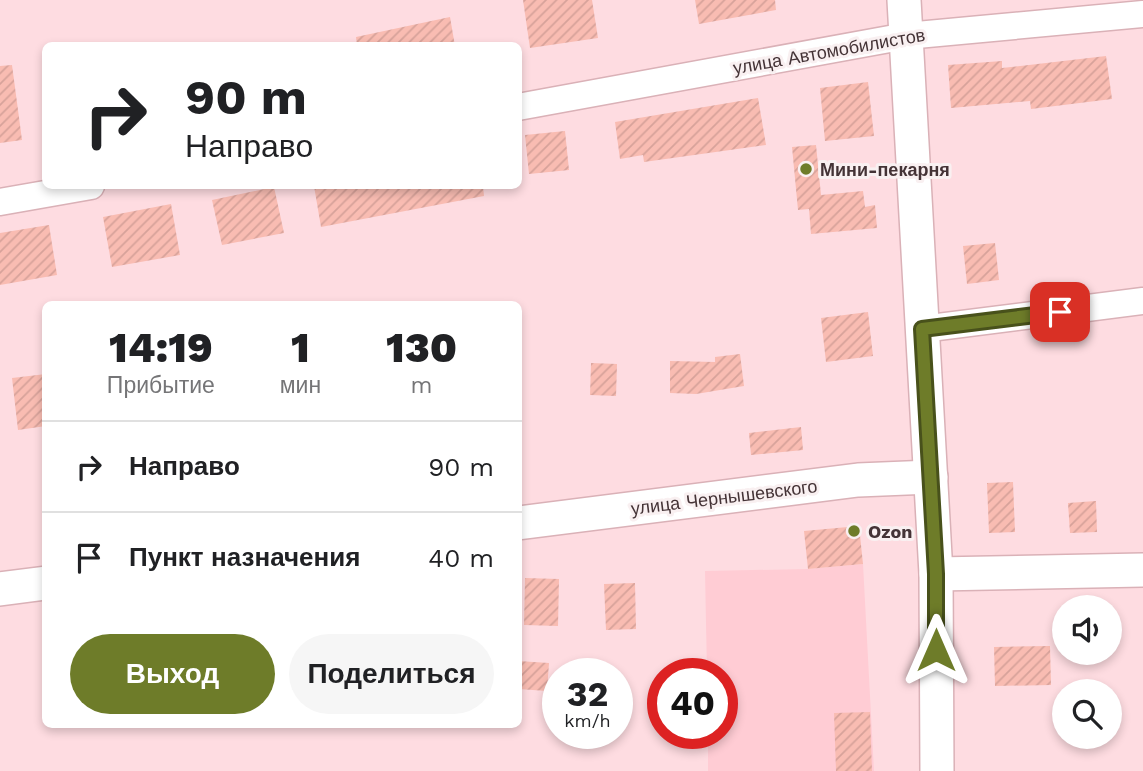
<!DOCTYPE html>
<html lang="ru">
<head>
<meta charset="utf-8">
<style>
  :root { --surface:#fff; --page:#f6f6f6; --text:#202124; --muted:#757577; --line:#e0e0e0; --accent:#6e7c29 }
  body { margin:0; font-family:"Work Sans",sans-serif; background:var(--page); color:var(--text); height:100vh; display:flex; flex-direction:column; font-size:26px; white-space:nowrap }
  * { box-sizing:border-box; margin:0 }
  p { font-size:23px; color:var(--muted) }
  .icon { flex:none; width:38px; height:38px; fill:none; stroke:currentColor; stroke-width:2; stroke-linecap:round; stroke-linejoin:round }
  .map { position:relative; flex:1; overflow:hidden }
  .panel { position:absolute; left:42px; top:301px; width:480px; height:427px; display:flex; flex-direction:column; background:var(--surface); border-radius:10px; box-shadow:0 4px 10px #0003 }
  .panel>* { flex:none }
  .hud { position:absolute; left:42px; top:42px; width:480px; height:147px; border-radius:10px; box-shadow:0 4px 10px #0003; background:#fff; color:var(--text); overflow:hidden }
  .fabs { position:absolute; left:1052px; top:595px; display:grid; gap:14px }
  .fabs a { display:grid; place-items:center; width:70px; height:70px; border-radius:50%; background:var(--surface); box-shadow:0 4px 10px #0003; font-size:35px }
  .speed { position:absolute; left:542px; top:658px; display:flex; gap:14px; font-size:35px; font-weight:700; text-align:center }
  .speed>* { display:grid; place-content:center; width:91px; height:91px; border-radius:50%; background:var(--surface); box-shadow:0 4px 10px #0003; line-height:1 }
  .speed small { font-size:18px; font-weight:400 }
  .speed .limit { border:10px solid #d22; background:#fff; color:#111 }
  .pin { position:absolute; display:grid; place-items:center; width:60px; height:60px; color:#fff; margin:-30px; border-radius:14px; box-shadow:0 4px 10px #0006 }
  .me { position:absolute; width:77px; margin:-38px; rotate:0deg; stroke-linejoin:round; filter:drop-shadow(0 0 5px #0008) }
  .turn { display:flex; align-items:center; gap:24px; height:147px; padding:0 28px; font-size:32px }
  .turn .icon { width:91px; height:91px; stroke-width:2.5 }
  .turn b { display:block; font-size:49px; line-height:60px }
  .eta { display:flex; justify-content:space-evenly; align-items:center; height:119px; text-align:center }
  .eta b { font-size:42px; font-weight:800; line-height:49px }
  .cta { display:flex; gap:14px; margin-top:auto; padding:14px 28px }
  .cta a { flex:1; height:80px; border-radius:42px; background:var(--accent); color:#fff; font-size:28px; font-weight:800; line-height:80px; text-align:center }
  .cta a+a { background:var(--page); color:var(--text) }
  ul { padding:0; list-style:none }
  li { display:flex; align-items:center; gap:21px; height:91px; padding:0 28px; border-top:2px solid var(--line) }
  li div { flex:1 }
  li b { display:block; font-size:26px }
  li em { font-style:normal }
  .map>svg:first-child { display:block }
  .built { fill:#ffccd4 }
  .building { fill:url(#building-hatch) }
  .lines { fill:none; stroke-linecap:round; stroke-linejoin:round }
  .minor-casing { stroke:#dab1b7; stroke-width:29 }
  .tertiary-casing { stroke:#dab1b7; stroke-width:36 }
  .minor { stroke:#fff; stroke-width:26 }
  .tertiary { stroke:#fff; stroke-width:33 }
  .route-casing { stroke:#48511b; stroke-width:18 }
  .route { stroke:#6e7c29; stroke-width:12 }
  .poi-dot { fill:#6e7c29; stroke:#f9f0f1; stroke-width:2.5 }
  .labels { text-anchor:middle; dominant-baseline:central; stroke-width:6; stroke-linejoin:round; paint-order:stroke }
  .street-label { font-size:18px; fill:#443336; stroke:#f9f0f1 }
  .poi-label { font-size:18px; font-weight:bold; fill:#443336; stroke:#f9f0f1; text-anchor:start }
</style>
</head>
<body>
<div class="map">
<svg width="1143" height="771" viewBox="0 0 1143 771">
  <defs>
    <pattern id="building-hatch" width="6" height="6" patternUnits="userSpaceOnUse" patternTransform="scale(1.75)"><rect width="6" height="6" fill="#f9bcb2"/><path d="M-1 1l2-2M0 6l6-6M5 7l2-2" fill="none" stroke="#d7a29a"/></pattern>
  </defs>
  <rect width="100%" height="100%" fill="#fedce1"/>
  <path class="built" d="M 863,564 L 874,771 L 708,771 L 708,733 L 723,733 L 723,674 L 707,674 L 705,571 L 808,569 Z"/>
  <g class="building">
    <path d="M 523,0 L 592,0 L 598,38 L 530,48 Z"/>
    <path d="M 695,0 L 775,0 L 776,10 L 699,24 Z"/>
    <path d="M 450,17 L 455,46 L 357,46 L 356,37 Z"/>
    <path d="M 1106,56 L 1112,99 L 1031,109 L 1030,101 L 951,108 L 948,65 L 1002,61 L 1002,68 Z"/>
    <path d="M 12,65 L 22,140 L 0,143 L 0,66 Z"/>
    <path d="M 868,82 L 874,136 L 825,141 L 820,88 Z"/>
    <path d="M 758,98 L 766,145 L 644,162 L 643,155 L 620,159 L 615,122 Z"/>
    <path d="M 565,131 L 569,170 L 529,174 L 525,135 Z"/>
    <path d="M 816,145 L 821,195 L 863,191 L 865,207 L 875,205 L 877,228 L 811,234 L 809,209 L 798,210 L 792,147 Z"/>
    <path d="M 314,186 L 483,186 L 484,196 L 321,227 Z"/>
    <path d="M 274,187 L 284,233 L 222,245 L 212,200 Z"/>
    <path d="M 171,204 L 180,255 L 112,267 L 103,217 Z"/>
    <path d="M 49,225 L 57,275 L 0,285 L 0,233 Z"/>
    <path d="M 995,243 L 999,280 L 967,284 L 963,246 Z"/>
    <path d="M 868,312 L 873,356 L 826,362 L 821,318 Z"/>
    <path d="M 740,354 L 744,386 L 696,394 L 670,393 L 670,361 L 715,362 L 715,357 Z"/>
    <path d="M 591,363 L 617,364 L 616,396 L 590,395 Z"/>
    <path d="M 46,374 L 46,426 L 18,430 L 12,378 Z"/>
    <path d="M 801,427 L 803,450 L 751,455 L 749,433 Z"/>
    <path d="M 1013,482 L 1015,532 L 989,533 L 987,483 Z"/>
    <path d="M 1096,501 L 1097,532 L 1070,533 L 1068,503 Z"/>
    <path d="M 859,526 L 863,564 L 808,569 L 804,531 Z"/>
    <path d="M 525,578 L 559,579 L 558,626 L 524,625 Z"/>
    <path d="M 635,583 L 636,629 L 606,630 L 604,584 Z"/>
    <path d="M 1050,646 L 1051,685 L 995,686 L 994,647 Z"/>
    <path d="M 518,661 L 549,663 L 547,691 L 518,689 Z"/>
    <path d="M 870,712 L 872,771 L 836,771 L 834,713 Z"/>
  </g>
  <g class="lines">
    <defs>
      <g id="minor">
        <path d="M 518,107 L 906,36 L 1143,14"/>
        <path d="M 0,202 L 91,186"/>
        <path d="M 922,329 L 1143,301"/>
      </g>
      <g id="tertiary">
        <path d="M 904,0 L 936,574 L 937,771"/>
        <path d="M 518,523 L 858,480 L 931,477"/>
        <path d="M 936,574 L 1143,570"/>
        <path d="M 0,589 L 46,583"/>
      </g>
    </defs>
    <use href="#minor" class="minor-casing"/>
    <use href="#tertiary" class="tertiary-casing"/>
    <use href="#minor" class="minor"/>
    <use href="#tertiary" class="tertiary"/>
  </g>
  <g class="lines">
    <defs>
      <path id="route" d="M 936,650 L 936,574 L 922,329 L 1060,312"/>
    </defs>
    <use href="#route" class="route-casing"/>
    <use href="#route" class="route"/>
  </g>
  <g class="poi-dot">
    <circle cx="806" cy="169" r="7"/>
    <circle cx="854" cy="531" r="7"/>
  </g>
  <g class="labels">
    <g class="street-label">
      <text transform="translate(829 51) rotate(-10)">улица Автомобилистов</text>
      <text transform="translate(724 497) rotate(-7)">улица Чернышевского</text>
    </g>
    <g class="poi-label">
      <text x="820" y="169">Мини-пекарня</text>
      <text x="868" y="531">Ozon</text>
    </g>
  </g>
</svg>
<div class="fabs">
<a><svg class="icon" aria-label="sound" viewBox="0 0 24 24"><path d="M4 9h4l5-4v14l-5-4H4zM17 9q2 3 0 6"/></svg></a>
<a><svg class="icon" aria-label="search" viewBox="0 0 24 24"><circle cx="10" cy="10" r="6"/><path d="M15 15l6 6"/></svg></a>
</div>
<div class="speed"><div>32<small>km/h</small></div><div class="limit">40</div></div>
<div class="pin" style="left:1060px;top:312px;background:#d93025"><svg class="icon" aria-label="arrive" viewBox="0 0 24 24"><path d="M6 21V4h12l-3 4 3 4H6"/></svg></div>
<svg class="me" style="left:936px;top:650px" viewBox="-20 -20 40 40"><path d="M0-17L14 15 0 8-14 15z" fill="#6e7c29" stroke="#fff" stroke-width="4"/></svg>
<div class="hud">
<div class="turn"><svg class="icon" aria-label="right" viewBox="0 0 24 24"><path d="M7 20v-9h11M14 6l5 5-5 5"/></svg><div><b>90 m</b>Направо</div></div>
</div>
<section class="panel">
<div class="eta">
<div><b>14:19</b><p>Прибытие</p></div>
<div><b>1</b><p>мин</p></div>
<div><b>130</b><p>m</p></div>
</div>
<ul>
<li><svg class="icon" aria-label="right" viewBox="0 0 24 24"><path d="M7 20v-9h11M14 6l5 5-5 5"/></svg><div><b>Направо</b></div><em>90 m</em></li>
<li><svg class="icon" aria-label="arrive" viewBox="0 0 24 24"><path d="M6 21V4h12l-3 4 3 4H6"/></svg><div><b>Пункт назначения</b></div><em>40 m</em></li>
</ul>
<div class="cta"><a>Выход</a><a>Поделиться</a></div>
</section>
</div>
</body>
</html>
